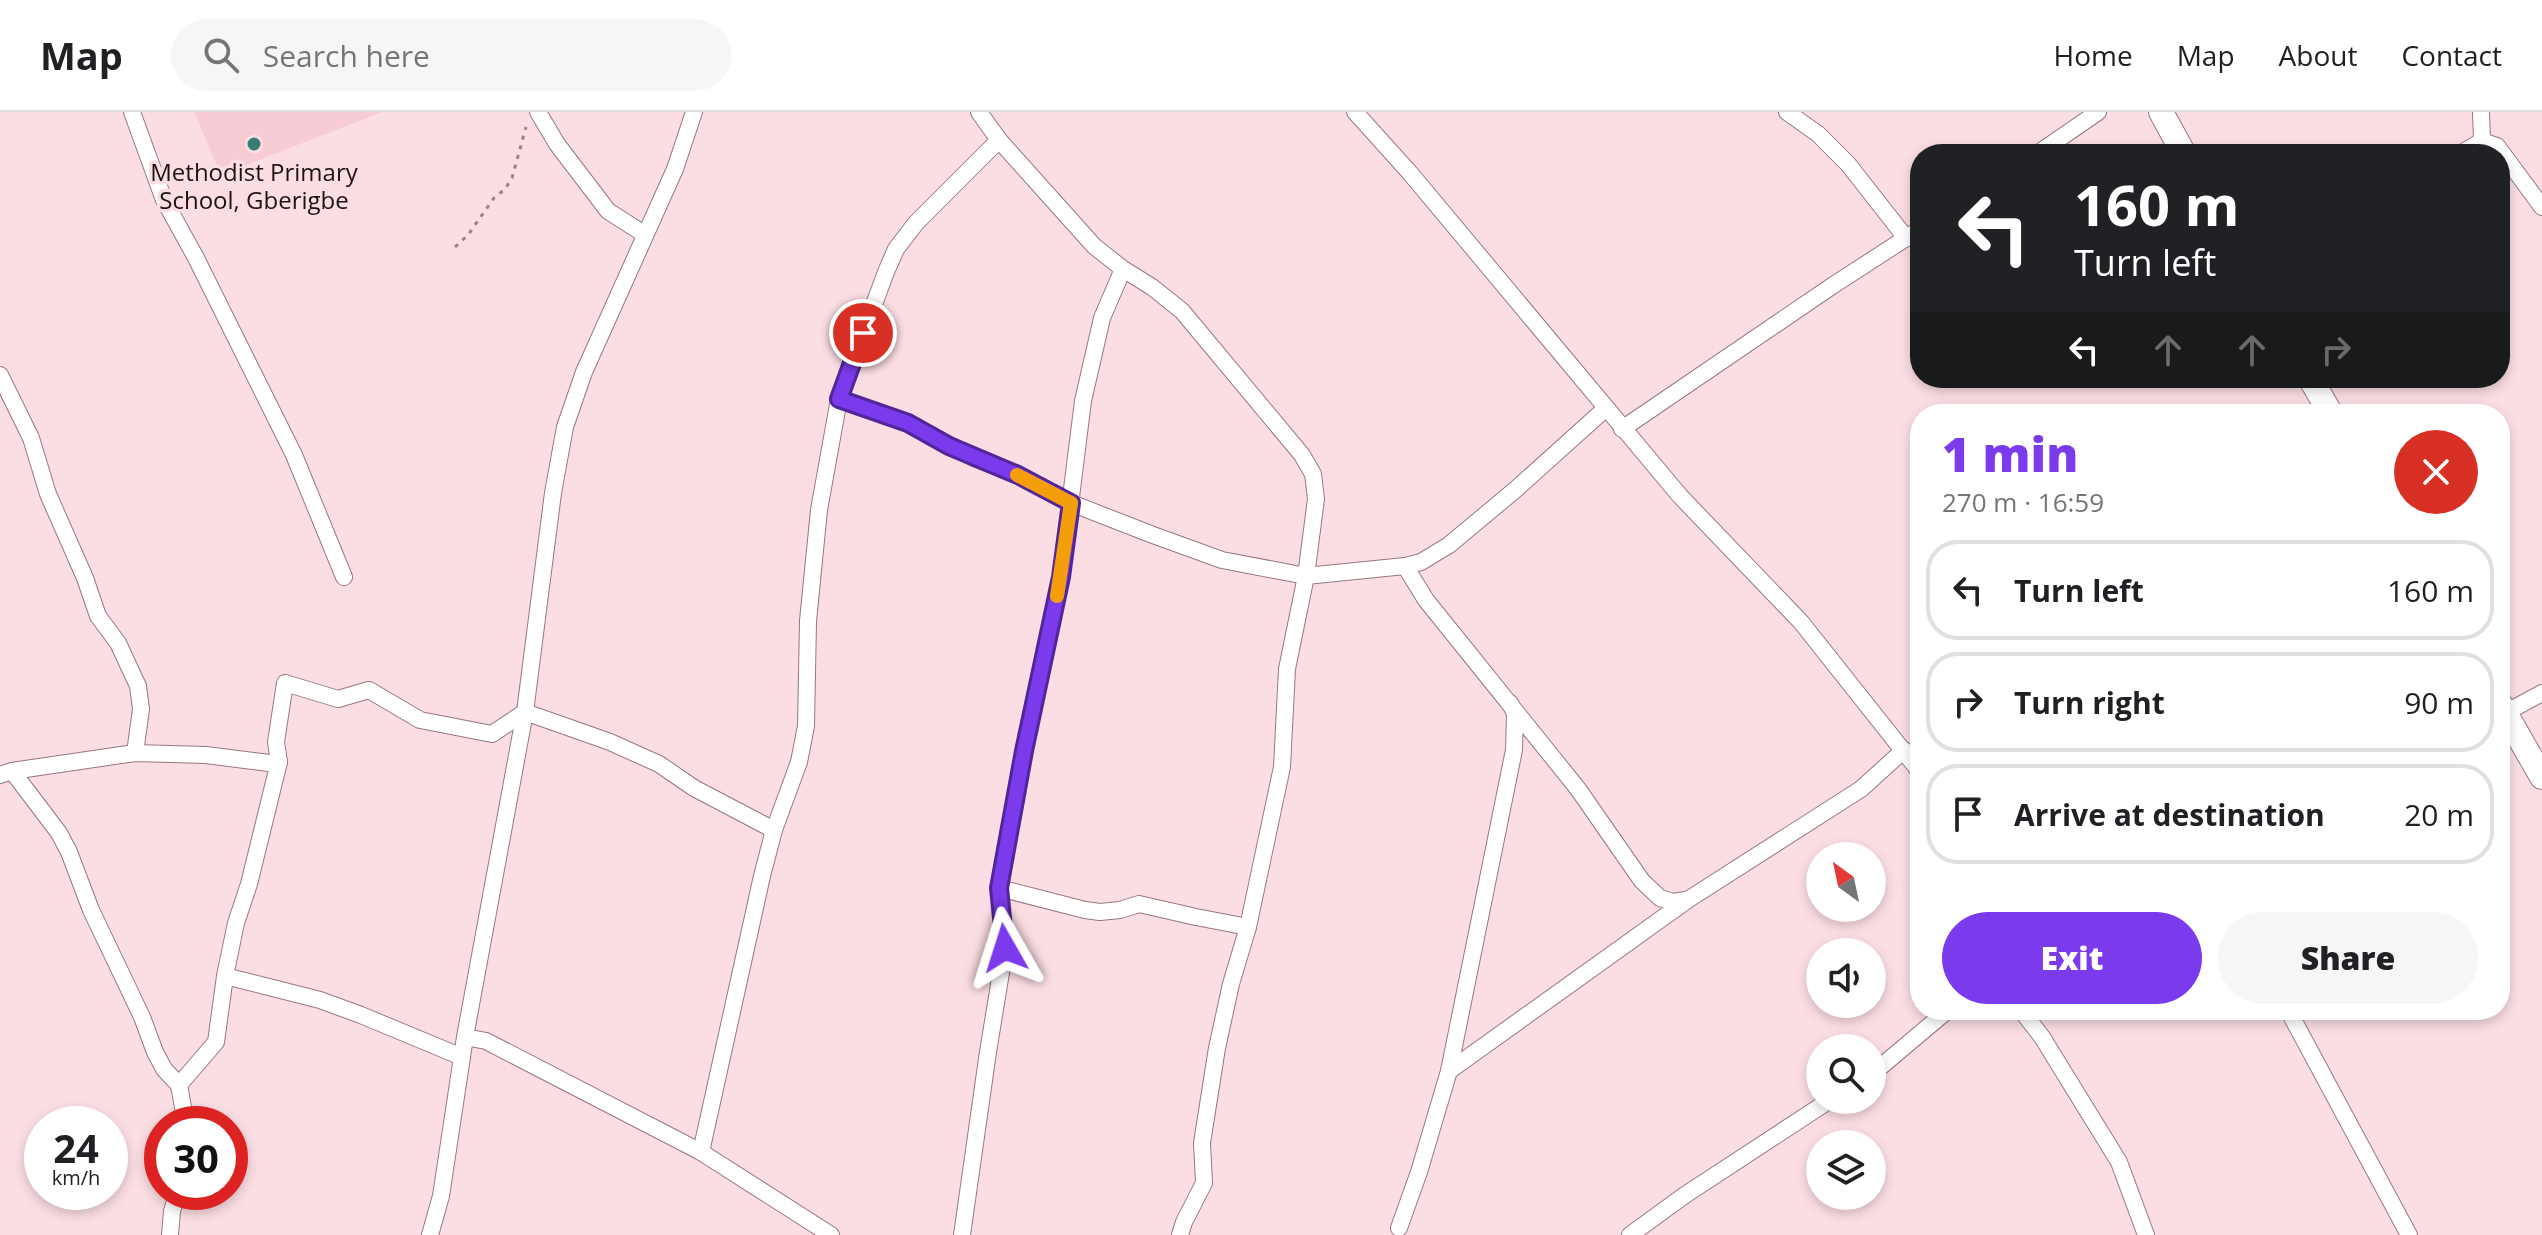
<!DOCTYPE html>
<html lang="en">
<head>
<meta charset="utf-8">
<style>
  :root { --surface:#fff; --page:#f6f6f6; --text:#202124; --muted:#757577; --line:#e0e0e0; --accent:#7c3aed }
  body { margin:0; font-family:"Open Sans",sans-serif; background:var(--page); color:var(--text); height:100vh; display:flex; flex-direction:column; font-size:30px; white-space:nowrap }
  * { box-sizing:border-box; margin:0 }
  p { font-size:26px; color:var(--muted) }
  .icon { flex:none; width:44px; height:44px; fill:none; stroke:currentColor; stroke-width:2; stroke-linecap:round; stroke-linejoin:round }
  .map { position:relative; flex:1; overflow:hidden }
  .side { position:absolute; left:1910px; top:292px; width:600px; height:616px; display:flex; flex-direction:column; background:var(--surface); border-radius:32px; box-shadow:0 4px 12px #0003 }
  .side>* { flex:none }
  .top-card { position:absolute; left:1910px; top:32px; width:600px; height:244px; border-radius:32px; box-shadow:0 4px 12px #0003; background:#202124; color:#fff; overflow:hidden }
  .needle { width:52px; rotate:327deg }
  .tools { position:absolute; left:1806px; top:730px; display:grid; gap:16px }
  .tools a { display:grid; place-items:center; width:80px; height:80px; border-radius:50%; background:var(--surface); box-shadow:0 4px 12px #0003; font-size:40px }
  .speed { position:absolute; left:24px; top:994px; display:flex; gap:16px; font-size:40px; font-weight:700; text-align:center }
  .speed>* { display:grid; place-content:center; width:104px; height:104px; border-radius:50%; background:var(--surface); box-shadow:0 4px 12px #0003; line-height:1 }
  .speed small { font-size:20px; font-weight:400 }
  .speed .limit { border:12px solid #d22; background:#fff; color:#111 }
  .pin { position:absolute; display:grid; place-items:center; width:68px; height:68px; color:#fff; margin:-34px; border:4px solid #fff; border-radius:50%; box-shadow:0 2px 8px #0007 }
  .me { position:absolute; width:88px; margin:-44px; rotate:354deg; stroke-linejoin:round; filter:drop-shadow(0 0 6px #0008) }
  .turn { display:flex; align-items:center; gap:28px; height:168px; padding:0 32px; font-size:36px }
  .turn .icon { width:104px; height:104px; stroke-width:2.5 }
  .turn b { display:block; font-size:56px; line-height:68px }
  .lanes { display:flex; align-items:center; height:76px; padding:0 32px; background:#0003; justify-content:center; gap:40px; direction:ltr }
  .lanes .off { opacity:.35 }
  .round { display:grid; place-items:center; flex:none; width:84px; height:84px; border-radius:42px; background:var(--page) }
  .headline { display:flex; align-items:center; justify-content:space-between; height:136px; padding:0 32px }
  h1 { font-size:48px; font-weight:800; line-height:60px; color:var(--accent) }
  .button { display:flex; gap:16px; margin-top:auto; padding:16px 32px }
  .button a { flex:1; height:92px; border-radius:48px; background:var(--accent); color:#fff; font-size:32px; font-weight:800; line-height:92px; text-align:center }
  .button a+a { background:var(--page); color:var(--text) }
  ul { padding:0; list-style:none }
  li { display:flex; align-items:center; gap:24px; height:100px; margin:0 16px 12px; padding:0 16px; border:4px solid var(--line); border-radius:32px }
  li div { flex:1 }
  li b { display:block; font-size:30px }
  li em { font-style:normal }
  header { display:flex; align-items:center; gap:48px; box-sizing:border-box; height:112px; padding:0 40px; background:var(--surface); border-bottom:2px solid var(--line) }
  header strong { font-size:38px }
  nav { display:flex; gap:44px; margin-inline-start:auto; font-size:28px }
  .search { width:560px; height:72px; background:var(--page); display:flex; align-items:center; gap:20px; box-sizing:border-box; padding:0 28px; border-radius:44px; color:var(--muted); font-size:30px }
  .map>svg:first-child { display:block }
  .built { fill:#f8ccd4 }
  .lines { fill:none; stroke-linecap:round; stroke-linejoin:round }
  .street-casing { stroke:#97777d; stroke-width:18 }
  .secondary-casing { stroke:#97777d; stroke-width:26 }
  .path { stroke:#998388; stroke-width:3; stroke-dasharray:4 6; stroke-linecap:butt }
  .street { stroke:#fff; stroke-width:16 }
  .secondary { stroke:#fff; stroke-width:24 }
  .route-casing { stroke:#51269a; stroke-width:20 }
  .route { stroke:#7c3aed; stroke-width:14 }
  .slow { stroke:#f59e0b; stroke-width:14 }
  .poi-dot { fill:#357c74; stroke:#fbdee3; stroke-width:3 }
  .labels { text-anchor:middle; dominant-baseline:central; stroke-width:7; stroke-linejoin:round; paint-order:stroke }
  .poi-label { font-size:24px; fill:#1e1215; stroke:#fbdee3 }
</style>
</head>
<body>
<header>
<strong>Map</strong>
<div class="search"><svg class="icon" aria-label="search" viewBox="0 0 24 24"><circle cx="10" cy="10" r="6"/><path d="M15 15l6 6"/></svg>Search here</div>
<nav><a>Home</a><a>Map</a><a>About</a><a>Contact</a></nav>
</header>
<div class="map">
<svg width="2542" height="1123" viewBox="0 0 2542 1123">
  <rect width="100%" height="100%" fill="#fbdee3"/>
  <path class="built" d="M 194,0 L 382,0 L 221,63 Z"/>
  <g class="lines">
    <defs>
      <g id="street">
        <path d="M 132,0 L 164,88 L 195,144 L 294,343 L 344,465"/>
        <path d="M 538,0 L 557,32 L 608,99 L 644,122"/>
        <path d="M 979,0 L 999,28 L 1094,134 L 1123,157 L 1152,175 L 1182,199 L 1302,343 L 1313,362 L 1316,387 L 1306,464 L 1287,557 L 1282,655 L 1248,815 L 1231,872 L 1217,936 L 1202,1031 L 1204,1071 L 1184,1110 L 1180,1123"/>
        <path d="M 1355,0 L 1410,61 L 1680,384 L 1801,510 L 1920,660"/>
        <path d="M 1787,0 L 1818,22 L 1848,52 L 1906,126"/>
        <path d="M 2481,0 L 2482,29"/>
        <path d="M 2482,29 L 2497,34 L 2542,95"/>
        <path d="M 2037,42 L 2098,0"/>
        <path d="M 2460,42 L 2482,29"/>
        <path d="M 0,263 L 31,326 L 48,382 L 85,466 L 98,504 L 118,531 L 138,574 L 141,597 L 135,641"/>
        <path d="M 839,287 L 908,311 L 974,346 L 1018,363 L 1071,391 L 1153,423 L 1222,448 L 1306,464 L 1405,454 L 1421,450 L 1449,433 L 1515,378 L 1605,297"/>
        <path d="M 1622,317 L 1832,174 L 1920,117"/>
        <path d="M 1405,454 L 1426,488 L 1578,677 L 1642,769 L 1660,786 L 1673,790 L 1686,788"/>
        <path d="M 525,600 L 610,630 L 659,652 L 694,676 L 774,718"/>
        <path d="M 2505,601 L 2542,581"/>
        <path d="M 12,659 L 59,721 L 69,740 L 91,798 L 142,905 L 155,940 L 164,957 L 179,973 L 216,930 L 225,864 L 236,811 L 249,772 L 279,650"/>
        <path d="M 0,663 L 12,659 L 135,641 L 206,643 L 269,651 L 279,650 L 276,630 L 285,571 L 338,587 L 369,578 L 420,608 L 492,622 L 525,600"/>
        <path d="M 999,776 L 1085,798 L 1100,800 L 1120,798 L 1139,792 L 1196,805 L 1248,815"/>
        <path d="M 225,864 L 320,888 L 361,903 L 462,945"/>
        <path d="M 2021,898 L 2042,925 L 2119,1050 L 2146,1123"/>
        <path d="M 2288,898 L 2409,1123"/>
        <path d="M 465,925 L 486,929 L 701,1040 L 831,1123"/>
        <path d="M 1449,959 L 1689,787 L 1861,677 L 1904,638"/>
        <path d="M 1872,962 L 1948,898"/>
        <path d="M 179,973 L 186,1012"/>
        <path d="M 701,1040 L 762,764 L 774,718 L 799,650 L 806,614 L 808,509 L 819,398 L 839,287 L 886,160 L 896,137 L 916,111 L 999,28"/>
        <path d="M 1399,1116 L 1419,1060 L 1449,959 L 1514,638 L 1515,602 L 1510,591"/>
        <path d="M 170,1123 L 172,1099 L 178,1080"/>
        <path d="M 430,1123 L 441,1084 L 465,925 L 525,600 L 553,381 L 565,315 L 584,260 L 675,57 L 694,0"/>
        <path d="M 962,1123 L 988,940 L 1005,836 L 999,776 L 1024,639 L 1061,465 L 1083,289 L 1102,206 L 1123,157"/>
        <path d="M 1630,1123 L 1685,1083 L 1830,988"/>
      </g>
      <g id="secondary">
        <path d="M 2161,0 L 2184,42"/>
        <path d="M 2310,266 L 2331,302"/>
        <path d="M 2500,592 L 2542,665"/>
      </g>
    </defs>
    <use href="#street" class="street-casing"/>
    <use href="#secondary" class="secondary-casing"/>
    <path class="path" d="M 455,135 L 468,123 L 494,86 L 505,77 L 512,66 L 526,15"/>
    <use href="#street" class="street"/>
    <use href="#secondary" class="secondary"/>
  </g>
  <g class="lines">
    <defs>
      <path id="route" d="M 863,221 L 839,287 L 908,311 L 949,334 L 1018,363 L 1071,391 L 1061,465 L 1024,639 L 999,776 L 1005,836"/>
    </defs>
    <use href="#route" class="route-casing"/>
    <use href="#route" class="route"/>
    <path class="slow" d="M 1017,363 L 1071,391 L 1057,484"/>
  </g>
  <circle class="poi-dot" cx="254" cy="32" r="8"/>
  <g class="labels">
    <g class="poi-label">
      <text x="254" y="59">Methodist Primary<tspan x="254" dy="28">School, Gberigbe</tspan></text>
    </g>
  </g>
</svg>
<div class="tools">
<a><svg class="needle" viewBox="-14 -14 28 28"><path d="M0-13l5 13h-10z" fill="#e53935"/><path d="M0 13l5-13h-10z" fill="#757577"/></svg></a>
<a><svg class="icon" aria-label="sound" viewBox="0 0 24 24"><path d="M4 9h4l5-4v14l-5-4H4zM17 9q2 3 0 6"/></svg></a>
<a><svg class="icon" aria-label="search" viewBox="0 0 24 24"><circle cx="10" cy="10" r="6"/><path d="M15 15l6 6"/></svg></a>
<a><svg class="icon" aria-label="layers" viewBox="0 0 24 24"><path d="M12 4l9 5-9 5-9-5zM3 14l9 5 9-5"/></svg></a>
</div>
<div class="speed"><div>24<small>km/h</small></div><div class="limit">30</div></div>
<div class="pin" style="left:863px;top:221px;background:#d93025"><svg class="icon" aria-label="arrive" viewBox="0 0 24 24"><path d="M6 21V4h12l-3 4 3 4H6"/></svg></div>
<svg class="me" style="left:1005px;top:836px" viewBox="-20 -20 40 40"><path d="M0-17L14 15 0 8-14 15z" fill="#7c3aed" stroke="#fff" stroke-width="4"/></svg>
<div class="top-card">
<div class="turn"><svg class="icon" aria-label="left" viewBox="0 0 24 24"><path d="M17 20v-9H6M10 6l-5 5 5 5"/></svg><div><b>160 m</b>Turn left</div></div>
<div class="lanes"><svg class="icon" aria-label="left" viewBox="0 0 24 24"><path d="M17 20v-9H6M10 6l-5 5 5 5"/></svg><svg class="icon off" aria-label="ahead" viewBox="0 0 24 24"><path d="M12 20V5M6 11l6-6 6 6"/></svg><svg class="icon off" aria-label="ahead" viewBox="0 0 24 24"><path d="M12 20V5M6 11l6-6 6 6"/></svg><svg class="icon off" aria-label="right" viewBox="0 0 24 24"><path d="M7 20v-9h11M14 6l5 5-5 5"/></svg></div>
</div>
<section class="side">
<div class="headline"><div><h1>1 min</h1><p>270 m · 16:59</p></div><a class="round" style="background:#d93025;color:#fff"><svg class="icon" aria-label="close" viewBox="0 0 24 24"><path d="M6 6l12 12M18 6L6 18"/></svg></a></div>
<ul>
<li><svg class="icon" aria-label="left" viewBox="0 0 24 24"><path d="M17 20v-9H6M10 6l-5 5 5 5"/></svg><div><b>Turn left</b></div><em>160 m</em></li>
<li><svg class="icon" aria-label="right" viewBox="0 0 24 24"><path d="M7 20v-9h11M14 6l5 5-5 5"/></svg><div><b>Turn right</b></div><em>90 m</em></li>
<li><svg class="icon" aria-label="arrive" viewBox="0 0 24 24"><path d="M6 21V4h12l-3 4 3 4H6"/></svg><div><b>Arrive at destination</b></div><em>20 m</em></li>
</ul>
<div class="button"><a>Exit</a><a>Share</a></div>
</section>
</div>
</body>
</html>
